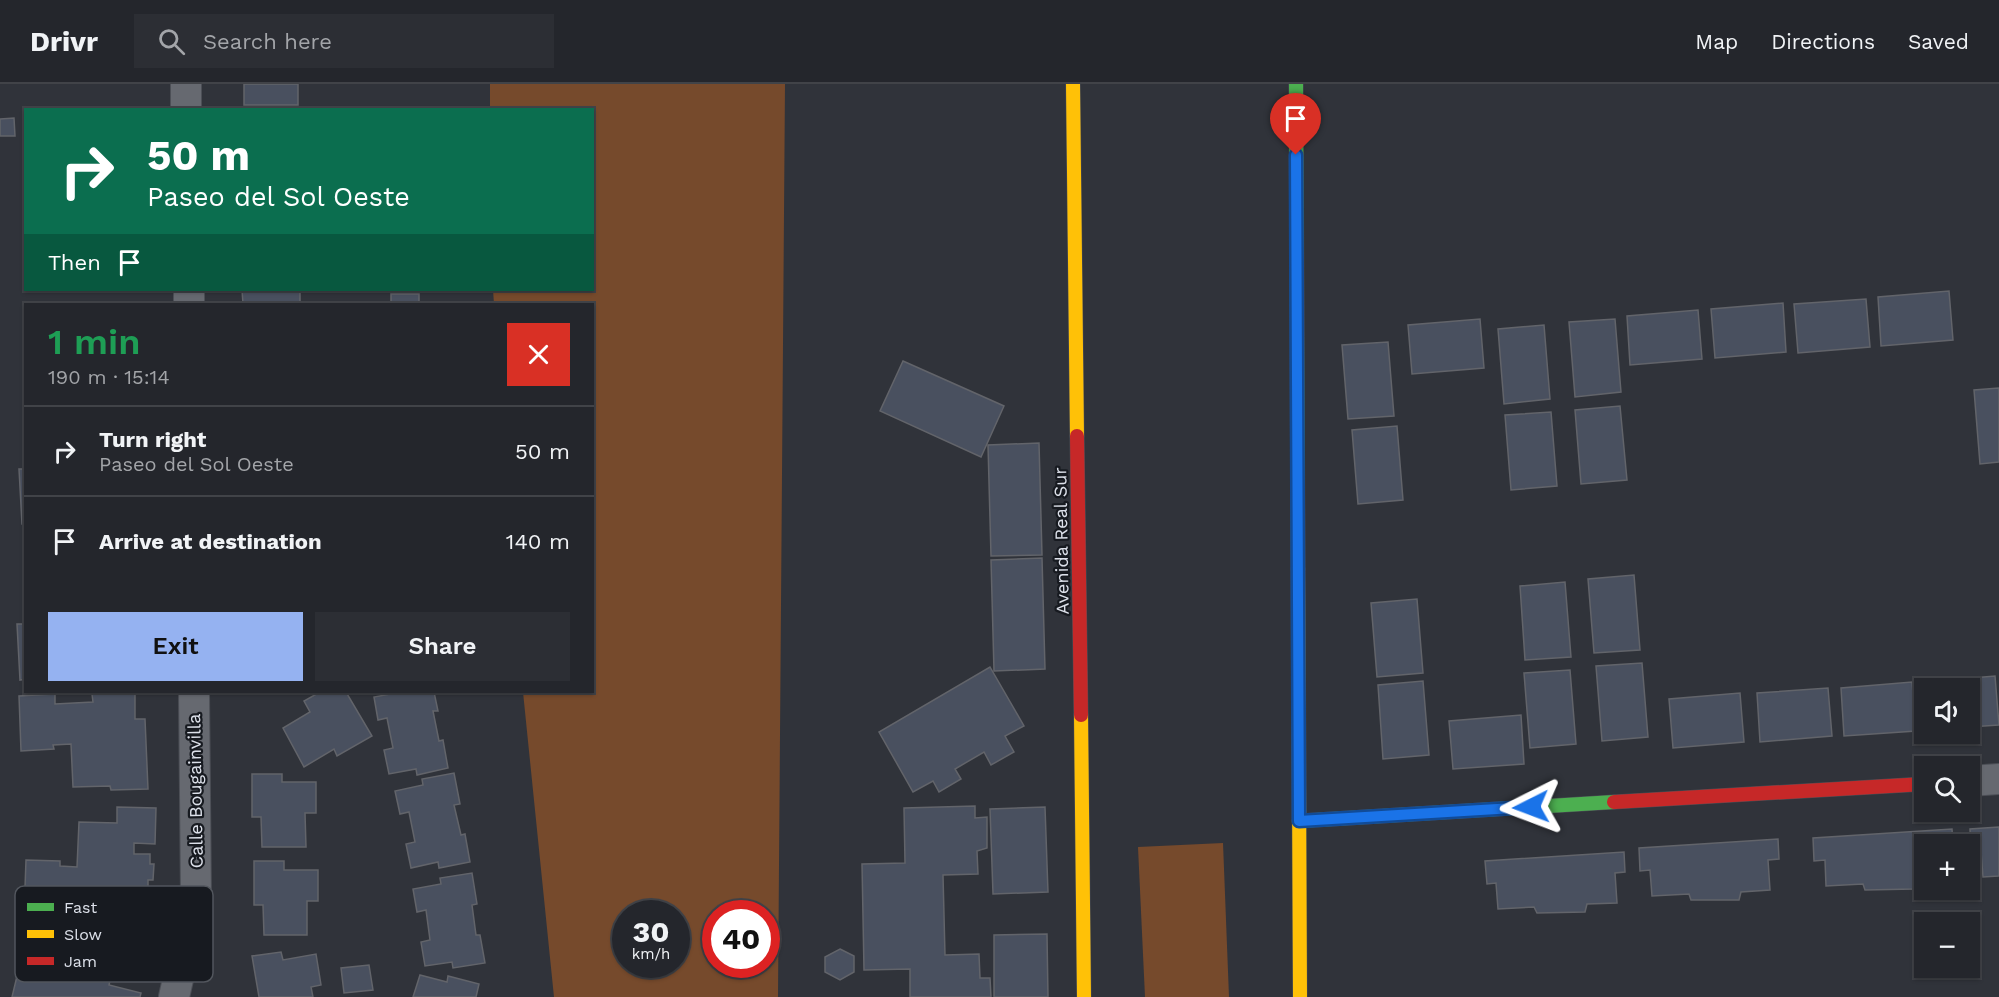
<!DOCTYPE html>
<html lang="en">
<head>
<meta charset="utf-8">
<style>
  :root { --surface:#24262c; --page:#2c2e34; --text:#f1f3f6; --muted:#a3a5a9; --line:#414348; --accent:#95b2f1 }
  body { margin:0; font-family:"Work Sans",sans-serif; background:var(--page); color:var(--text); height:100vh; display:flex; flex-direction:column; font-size:22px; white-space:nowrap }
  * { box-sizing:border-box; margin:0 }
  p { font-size:20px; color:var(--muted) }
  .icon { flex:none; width:33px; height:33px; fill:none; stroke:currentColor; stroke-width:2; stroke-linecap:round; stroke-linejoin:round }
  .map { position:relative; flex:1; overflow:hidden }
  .sheet { position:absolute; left:24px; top:219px; width:570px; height:390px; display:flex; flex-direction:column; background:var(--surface); border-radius:0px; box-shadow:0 2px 4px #0004,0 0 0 2px var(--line) }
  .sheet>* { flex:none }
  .banner { position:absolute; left:24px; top:24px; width:570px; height:183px; border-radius:0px; box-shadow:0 2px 4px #0004,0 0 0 2px var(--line); background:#0b6e4f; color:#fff; overflow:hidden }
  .controls { position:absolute; left:1914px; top:594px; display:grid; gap:12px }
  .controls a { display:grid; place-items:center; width:66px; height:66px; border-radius:0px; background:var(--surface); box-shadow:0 2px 4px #0004,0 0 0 2px var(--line); font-size:30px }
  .speed { position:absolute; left:612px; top:816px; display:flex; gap:12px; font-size:30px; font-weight:700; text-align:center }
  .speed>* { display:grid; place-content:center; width:78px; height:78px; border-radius:50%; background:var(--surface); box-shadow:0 2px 4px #0004,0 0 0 2px var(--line); line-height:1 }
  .speed small { font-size:15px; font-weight:400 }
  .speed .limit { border:9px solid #d22; background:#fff; color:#111 }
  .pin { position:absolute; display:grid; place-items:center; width:51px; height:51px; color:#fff; margin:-62px -26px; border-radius:50% 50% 50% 0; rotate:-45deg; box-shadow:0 0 6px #0007 }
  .pin .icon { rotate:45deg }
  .me { position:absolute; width:66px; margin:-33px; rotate:267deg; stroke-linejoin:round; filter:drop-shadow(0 0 4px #0008) }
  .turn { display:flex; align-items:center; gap:21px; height:126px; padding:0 24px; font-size:27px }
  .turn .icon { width:78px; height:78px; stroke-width:2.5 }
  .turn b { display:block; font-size:42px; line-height:51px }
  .then { display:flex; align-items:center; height:57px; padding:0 24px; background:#0003; gap:12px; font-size:22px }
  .round { display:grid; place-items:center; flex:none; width:63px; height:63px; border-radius:0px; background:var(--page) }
  .head { display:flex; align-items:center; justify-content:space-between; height:102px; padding:0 24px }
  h1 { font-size:36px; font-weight:600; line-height:45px; color:#1e9e55 }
  .primary-button { display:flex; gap:12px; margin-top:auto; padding:12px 24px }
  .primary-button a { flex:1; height:69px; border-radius:0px; background:var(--accent); color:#111; font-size:24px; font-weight:600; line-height:69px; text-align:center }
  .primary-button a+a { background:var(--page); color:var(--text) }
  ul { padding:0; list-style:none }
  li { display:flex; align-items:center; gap:18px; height:90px; padding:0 24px; border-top:2px solid var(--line) }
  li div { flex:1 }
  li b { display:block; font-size:22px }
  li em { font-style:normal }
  header { display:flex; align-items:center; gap:36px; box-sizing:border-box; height:84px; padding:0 30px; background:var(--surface); border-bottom:2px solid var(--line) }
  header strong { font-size:28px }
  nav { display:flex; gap:33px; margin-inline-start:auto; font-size:21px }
  .search { width:420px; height:54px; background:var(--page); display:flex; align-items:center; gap:15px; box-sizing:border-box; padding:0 21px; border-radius:0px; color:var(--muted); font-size:22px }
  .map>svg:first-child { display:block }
  .green { fill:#764a2c; fill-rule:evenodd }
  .building { fill:#49505f; stroke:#62646a; stroke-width:1.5 }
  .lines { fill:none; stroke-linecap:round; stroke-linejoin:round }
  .street-casing { stroke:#4c4f56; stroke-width:32 }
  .fast-casing { stroke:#4c4f56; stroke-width:15 }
  .slow-casing { stroke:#4c4f56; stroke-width:15 }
  .jam-casing { stroke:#4c4f56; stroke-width:15 }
  .street { stroke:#666970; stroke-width:30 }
  .fast { stroke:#4caf50; stroke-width:14 }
  .slow { stroke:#ffc107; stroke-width:14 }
  .jam { stroke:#c62828; stroke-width:14 }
  .route-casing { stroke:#114b97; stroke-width:15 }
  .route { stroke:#1a73e8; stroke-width:10 }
  .labels { text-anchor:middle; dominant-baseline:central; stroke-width:4.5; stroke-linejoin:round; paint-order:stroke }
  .street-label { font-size:18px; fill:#dde1ea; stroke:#171a20 }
  .key { fill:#171a20; stroke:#52565d; stroke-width:1.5 }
  .key-label { font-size:16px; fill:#dde1ea }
</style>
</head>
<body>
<header>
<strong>Drivr</strong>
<div class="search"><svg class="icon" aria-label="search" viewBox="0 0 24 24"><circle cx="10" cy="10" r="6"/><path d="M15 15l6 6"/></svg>Search here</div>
<nav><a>Map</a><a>Directions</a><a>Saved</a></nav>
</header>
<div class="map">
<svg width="1999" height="913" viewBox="0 0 1999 913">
  <rect width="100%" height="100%" fill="#30333a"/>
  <g class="green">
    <path d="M 490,0 L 785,0 L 778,913 L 554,913 L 523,608 L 592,608 L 592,220 L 494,220 L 493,206 L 592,206 L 592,26 L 490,25 ZM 626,830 L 676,830 L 676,880 L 626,880 ZM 716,830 L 766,830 L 766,880 L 716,880 Z"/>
    <path d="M 1223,759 L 1229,913 L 1145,913 L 1138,763 Z"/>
  </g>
  <g class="building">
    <rect x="244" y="0" width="54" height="21"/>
    <path d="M 14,34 L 15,52 L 0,52 L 0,35 Z"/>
    <path d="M 242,206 L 300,206 L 300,220 L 243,220 Z"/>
    <path d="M 1949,207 L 1953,256 L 1881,262 L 1878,213 Z"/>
    <rect x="391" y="210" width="28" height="10"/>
    <path d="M 1866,215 L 1870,263 L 1798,269 L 1794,220 Z"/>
    <path d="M 1783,219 L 1786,268 L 1715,274 L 1711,225 Z"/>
    <path d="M 1698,226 L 1702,275 L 1630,281 L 1627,232 Z"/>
    <path d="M 1480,235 L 1484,284 L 1412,290 L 1408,241 Z"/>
    <path d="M 1615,235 L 1621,308 L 1575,313 L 1569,238 Z"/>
    <path d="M 1544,241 L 1550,315 L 1504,320 L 1498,245 Z"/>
    <path d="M 1388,258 L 1394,332 L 1348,335 L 1342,261 Z"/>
    <path d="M 903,277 L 1004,322 L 981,373 L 880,327 Z"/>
    <path d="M 1999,304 L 1999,378 L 1980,380 L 1974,306 Z"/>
    <path d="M 1620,322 L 1627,396 L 1581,400 L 1575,326 Z"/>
    <path d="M 1551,328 L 1557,402 L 1511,406 L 1505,331 Z"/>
    <path d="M 1397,342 L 1403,416 L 1358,420 L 1352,346 Z"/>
    <path d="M 1039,359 L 1042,471 L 991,472 L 988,361 Z"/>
    <path d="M 19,385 L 26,385 L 26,440 L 22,440 Z"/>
    <path d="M 1042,474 L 1045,585 L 994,587 L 991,476 Z"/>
    <path d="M 1634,491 L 1640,566 L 1594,569 L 1588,495 Z"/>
    <path d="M 1565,498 L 1571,573 L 1525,576 L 1520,502 Z"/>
    <path d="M 1417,515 L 1423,589 L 1377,593 L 1371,519 Z"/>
    <path d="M 17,540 L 26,540 L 26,595 L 20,596 Z"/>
    <path d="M 1642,579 L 1648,653 L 1602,657 L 1596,582 Z"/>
    <path d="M 990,583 L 1024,642 L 1005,652 L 1014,668 L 991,681 L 984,668 L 955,685 L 961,695 L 939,708 L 933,697 L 913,708 L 879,648 Z"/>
    <path d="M 1570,586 L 1576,660 L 1530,664 L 1524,589 Z"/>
    <path d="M 1995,592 L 1999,641 L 1970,643 L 1970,604 L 1924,604 L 1924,608 L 1924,598 Z"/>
    <path d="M 1423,597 L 1429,671 L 1383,675 L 1378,601 Z"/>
    <path d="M 1912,598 L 1916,647 L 1844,652 L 1841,604 Z"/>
    <path d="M 1828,604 L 1832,652 L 1760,658 L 1757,609 Z"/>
    <path d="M 320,608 L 346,608 L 372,652 L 337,672 L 334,665 L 304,683 L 283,644 L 310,628 L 304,617 Z"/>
    <path d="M 401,608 L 434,608 L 438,627 L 433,627 L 439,657 L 443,656 L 448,684 L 417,691 L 416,685 L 389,690 L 384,666 L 393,664 L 387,634 L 378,636 L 374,613 Z"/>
    <path d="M 135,609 L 135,635 L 145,635 L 148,705 L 111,706 L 110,702 L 73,703 L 71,660 L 53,661 L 54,665 L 21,667 L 19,612 L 55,610 L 55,620 L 93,618 L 92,610 Z"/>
    <path d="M 1740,609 L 1744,658 L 1673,664 L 1669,615 Z"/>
    <path d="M 1521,631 L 1524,680 L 1453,685 L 1449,637 Z"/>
    <path d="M 454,689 L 460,720 L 454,721 L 461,751 L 465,750 L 470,778 L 439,784 L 438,778 L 411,784 L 406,760 L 415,758 L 409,728 L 400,730 L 395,707 L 423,701 L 422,695 Z"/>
    <path d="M 252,690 L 282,690 L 282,698 L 316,698 L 316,729 L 305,729 L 306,763 L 262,763 L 261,733 L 252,733 Z"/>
    <path d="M 975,722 L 975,734 L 987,733 L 987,764 L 977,767 L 978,790 L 943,791 L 945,871 L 979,870 L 980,894 L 990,894 L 991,913 L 910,913 L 910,885 L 864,886 L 862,780 L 905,779 L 904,724 Z"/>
    <path d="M 117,723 L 156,724 L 155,760 L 134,759 L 134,770 L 150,770 L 150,780 L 154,780 L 153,796 L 148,796 L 148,804 L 142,804 L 141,832 L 101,831 L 100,825 L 59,824 L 59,833 L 24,831 L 26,776 L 60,777 L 60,782 L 77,783 L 79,738 L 117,739 Z"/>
    <path d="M 1045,723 L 1048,808 L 993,810 L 990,725 Z"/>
    <path d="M 1999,743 L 1999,792 L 1983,793 L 1981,767 L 1971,768 L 1970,745 Z"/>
    <path d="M 1952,745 L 1953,760 L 1924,760 L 1924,797 L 1916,797 L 1914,805 L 1865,806 L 1863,800 L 1826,802 L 1825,776 L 1814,777 L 1813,754 Z"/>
    <path d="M 1778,755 L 1779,775 L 1768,776 L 1770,806 L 1741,808 L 1739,816 L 1691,816 L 1689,810 L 1652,812 L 1650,786 L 1640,787 L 1639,764 Z"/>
    <path d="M 1624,768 L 1625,788 L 1615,789 L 1617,819 L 1587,820 L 1585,828 L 1537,829 L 1534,823 L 1498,825 L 1496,799 L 1487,800 L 1485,777 Z"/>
    <path d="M 254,777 L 284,777 L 284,786 L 318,786 L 318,817 L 307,817 L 307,851 L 264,851 L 263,821 L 254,821 Z"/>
    <path d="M 472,789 L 477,820 L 472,821 L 476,851 L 480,851 L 485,879 L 453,884 L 452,878 L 425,882 L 421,858 L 430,856 L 426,826 L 417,828 L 413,805 L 441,800 L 440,794 Z"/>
    <path d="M 34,847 L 68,856 L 66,866 L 114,879 L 109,901 L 141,909 L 140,913 L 12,913 L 18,888 L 24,888 Z"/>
    <path d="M 1047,850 L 1048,913 L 994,913 L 994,851 Z"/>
    <path d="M 840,865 L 854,872 L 854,888 L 840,896 L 825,888 L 825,873 Z"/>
    <path d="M 281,868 L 283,876 L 316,870 L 321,901 L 311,903 L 313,913 L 259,913 L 252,872 Z"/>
    <path d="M 369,881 L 373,906 L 344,909 L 341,884 Z"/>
    <path d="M 420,891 L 447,898 L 448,892 L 479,900 L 476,913 L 413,913 Z"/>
  </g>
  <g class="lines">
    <defs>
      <g id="street">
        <path d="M 186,0 L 186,26"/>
        <path d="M 189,206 L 189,220"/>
        <path d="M 1970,697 L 1999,695"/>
        <path d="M 174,913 L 196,815 L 194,608"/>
      </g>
      <g id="fast">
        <path d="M 1296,0 L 1298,485"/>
        <path d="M 1299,737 L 1614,718"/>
      </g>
      <g id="slow">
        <path d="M 1073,0 L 1077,352"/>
        <path d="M 1298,485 L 1300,913"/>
        <path d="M 1081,631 L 1084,913"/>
      </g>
      <g id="jam">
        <path d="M 1077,352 L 1081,631"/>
        <path d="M 1614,718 L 1924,700"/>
      </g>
    </defs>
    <use href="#street" class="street-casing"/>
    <use href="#fast" class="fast-casing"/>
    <use href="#slow" class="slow-casing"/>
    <use href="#jam" class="jam-casing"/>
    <use href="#street" class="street"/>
    <use href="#fast" class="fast"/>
    <use href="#slow" class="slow"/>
    <use href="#jam" class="jam"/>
  </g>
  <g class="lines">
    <defs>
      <path id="route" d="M 1296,71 L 1299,737 L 1531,723"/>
    </defs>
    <use href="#route" class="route-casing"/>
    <use href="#route" class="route"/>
  </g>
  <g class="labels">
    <g class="street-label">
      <text transform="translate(1061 457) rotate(-91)">Avenida Real Sur</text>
      <text transform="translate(195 707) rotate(-91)">Calle Bougainvilla</text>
    </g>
  </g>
  <rect x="15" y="802" width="198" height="96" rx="9" class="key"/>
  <rect x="27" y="819" width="27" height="8" fill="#4caf50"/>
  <rect x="27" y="846" width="27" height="8" fill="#ffc107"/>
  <rect x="27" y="873" width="27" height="8" fill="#c62828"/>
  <g class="key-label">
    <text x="64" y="829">Fast</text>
    <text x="64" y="856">Slow</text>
    <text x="64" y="883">Jam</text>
  </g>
</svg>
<div class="controls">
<a><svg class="icon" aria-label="sound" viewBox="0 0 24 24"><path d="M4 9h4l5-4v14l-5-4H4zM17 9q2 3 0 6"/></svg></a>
<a><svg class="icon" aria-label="search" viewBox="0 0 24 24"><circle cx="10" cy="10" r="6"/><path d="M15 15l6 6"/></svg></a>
<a>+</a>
<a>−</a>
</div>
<div class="speed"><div>30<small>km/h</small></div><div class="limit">40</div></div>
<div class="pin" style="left:1296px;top:71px;background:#d93025"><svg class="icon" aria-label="arrive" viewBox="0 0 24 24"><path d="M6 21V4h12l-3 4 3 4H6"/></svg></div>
<svg class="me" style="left:1531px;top:723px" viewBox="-20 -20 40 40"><path d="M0-17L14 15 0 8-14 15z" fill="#1a73e8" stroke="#fff" stroke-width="4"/></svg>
<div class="banner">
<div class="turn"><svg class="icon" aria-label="right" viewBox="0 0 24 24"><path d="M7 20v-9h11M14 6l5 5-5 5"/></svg><div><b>50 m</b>Paseo del Sol Oeste</div></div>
<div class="then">Then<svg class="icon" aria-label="arrive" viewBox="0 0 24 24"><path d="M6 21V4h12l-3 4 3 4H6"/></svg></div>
</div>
<section class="sheet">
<div class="head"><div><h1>1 min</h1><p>190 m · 15:14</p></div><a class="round" style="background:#d93025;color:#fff"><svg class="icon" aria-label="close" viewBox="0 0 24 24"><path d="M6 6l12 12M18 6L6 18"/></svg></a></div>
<ul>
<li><svg class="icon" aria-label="right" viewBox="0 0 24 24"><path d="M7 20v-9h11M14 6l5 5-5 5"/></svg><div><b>Turn right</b><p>Paseo del Sol Oeste</p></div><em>50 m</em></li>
<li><svg class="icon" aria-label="arrive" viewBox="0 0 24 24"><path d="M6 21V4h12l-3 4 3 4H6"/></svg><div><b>Arrive at destination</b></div><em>140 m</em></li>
</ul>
<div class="primary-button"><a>Exit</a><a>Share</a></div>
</section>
</div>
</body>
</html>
